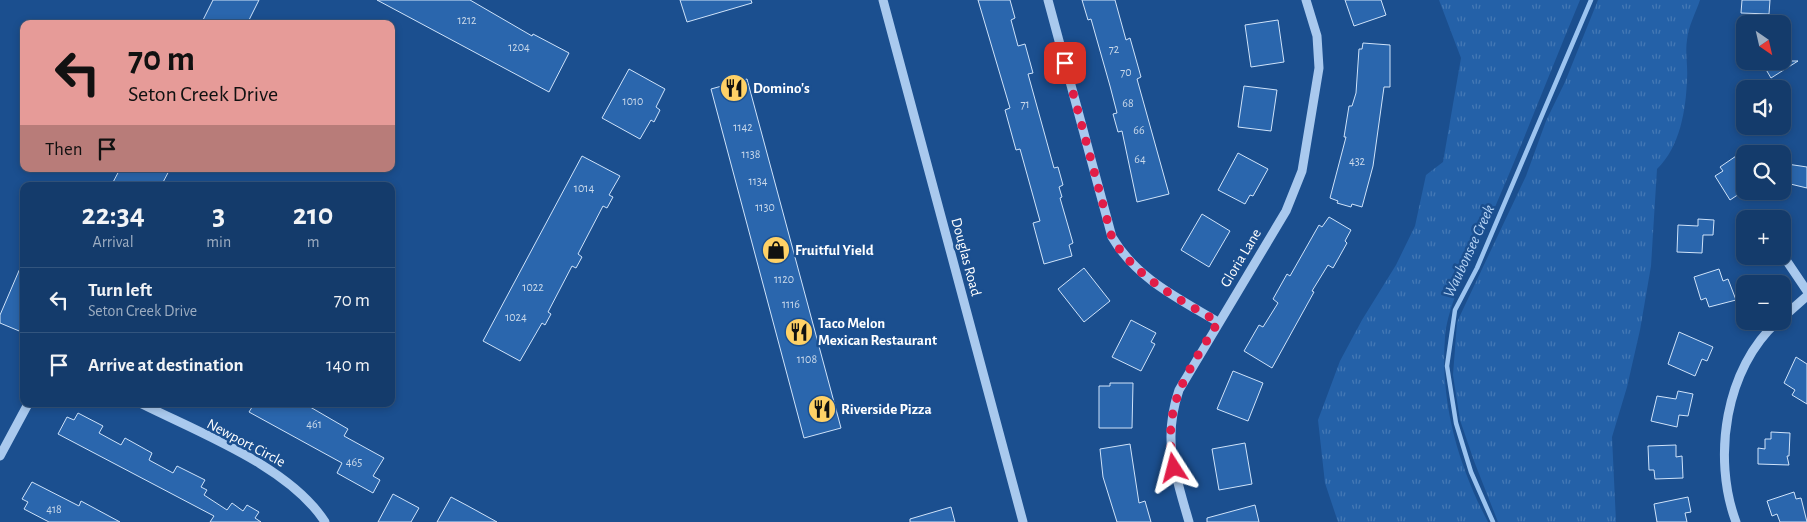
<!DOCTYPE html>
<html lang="en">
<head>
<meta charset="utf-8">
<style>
  :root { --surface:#143b6b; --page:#214673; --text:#f1f3f6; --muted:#9dadc1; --line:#33557e }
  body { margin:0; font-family:"Alegreya Sans",sans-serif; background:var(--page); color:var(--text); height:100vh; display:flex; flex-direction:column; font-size:19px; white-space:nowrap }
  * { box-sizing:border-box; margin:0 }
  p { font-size:16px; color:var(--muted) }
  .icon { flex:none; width:28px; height:28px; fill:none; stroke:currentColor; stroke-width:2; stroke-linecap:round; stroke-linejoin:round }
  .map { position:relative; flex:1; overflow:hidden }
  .side { position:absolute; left:20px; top:182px; width:375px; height:225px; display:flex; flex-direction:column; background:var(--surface); border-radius:10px; box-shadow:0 2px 8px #0003,0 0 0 1px var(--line) }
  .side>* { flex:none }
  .hud { position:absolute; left:20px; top:20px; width:375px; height:152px; border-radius:10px; box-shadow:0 2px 8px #0003,0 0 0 1px var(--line); background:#e69b98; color:#111; overflow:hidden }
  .needle { width:32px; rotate:146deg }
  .buttons { position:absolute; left:1736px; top:15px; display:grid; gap:10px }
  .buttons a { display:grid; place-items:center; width:55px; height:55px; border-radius:10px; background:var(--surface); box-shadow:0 2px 8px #0003,0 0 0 1px var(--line); font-size:25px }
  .pin { position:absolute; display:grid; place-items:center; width:42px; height:42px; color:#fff; margin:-21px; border-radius:10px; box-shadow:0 2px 8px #0006 }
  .me { position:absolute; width:55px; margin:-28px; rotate:351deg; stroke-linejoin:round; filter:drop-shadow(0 0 4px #0008) }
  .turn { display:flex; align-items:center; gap:18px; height:105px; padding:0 25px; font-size:22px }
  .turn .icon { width:65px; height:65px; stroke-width:2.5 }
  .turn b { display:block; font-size:35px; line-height:42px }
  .then { display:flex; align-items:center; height:48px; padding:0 25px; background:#0003; gap:10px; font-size:19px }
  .eta { display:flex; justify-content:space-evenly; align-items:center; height:85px; text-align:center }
  .eta b { font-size:30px; font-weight:700; line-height:35px }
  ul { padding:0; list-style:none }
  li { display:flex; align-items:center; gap:15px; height:65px; padding:0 25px; border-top:1px solid var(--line) }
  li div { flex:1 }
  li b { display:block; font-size:19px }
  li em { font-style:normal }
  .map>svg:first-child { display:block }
  .grass { fill:url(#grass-tufts) }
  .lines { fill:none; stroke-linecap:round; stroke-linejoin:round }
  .stream { stroke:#9cc4f0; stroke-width:4.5 }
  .building { fill:#2a66ad; stroke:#cfe3fa }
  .minor { stroke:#a9c9ee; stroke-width:9 }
  .route { stroke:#e11d48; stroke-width:9; stroke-dasharray:0 16.2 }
  .labels { text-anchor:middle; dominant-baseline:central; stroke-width:5; stroke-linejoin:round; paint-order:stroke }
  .number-label { font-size:12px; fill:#cad9ea }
  .poi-label { font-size:15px; font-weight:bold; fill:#fff; stroke:#1b4f8f; text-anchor:start }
  .street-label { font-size:15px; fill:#fff; stroke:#1b4f8f }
  .water-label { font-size:16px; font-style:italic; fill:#b5d3f5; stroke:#1b4f8f }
</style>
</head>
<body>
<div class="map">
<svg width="1807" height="522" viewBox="0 0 1807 522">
  <defs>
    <pattern id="grass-tufts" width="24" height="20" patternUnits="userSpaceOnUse" patternTransform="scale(1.25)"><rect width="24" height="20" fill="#2461a8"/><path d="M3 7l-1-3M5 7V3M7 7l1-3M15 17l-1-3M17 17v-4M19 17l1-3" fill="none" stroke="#4579b5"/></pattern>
  </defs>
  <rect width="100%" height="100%" fill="#1b4f8f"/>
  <g class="grass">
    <path d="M 1439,0 L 1580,0 C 1551,69 1525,138 1495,207 C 1480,243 1448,299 1445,337 C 1440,402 1458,465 1488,522 L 1338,522 L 1325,483 L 1318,420 L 1340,361 L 1362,320 L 1396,265 L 1415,226 L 1426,175 L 1443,162 L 1461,58 Z"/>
    <path d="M 1598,0 L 1700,0 C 1696,12 1688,27 1687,40 C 1685,53 1688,66 1687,79 C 1686,110 1680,147 1657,169 L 1651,266 L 1640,330 L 1627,387 L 1612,437 L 1616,522 L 1498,522 L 1474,461 L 1460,420 L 1453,375 L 1457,322 L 1526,176 L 1546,121 L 1565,82 Z"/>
  </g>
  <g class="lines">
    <path class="stream" d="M 1493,522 L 1471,472 L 1456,423 L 1447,366 L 1455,310 L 1477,268 L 1591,0"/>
  </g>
  <g class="building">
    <path d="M 213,0 L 259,0 L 247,24 L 201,24 Z"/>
    <path d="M 377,0 L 470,0 L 532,36 L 533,34 L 569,53 L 549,92 Z"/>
    <path d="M 680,0 L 751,0 L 752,3 L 687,22 Z"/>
    <path d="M 978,0 L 1010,0 L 1015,18 L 1011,20 L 1018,46 L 1025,44 L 1033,73 L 1028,74 L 1054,168 L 1058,167 L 1063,185 L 1059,187 L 1062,197 L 1060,198 L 1073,243 L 1069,245 L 1072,256 L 1044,264 L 1033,223 L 1040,221 L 1020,149 L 1016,150 L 1005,110 L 1010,108 Z"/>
    <path d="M 1082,0 L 1115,0 L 1126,40 L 1130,38 L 1141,77 L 1137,79 L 1169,194 L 1137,202 L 1122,131 L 1118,132 L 1113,114 L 1117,113 L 1110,86 L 1091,19 L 1088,20 Z"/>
    <path d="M 1345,0 L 1381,0 L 1386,15 L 1354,26 Z"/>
    <path d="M 1742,0 L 1770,0 L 1769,14 L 1741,13 Z"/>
    <path d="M 1278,20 L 1284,62 L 1251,67 L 1245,25 Z"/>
    <path d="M 1363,43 L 1390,45 L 1390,87 L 1384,87 L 1373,166 L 1362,207 L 1352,204 L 1351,207 L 1337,203 L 1338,201 L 1330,198 L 1346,137 L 1344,137 L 1349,106 L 1352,106 L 1356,93 L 1359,49 L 1362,49 Z"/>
    <path d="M 1761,61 L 1798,61 L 1771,78 Z"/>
    <path d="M 629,69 L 665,89 L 656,107 L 660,110 L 654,122 L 651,120 L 640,139 L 602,118 Z"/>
    <path d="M 747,79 L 841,428 L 804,438 L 711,89 Z"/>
    <path d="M 1244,86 L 1277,90 L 1271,131 L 1238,127 Z"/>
    <path d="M 1238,153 L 1268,169 L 1253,196 L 1250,195 L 1245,204 L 1218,190 Z"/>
    <path d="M 1739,154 L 1745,163 L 1745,190 L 1730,200 L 1715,176 L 1723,171 L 1720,167 Z"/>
    <path d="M 582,156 L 620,176 L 609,195 L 613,197 L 607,208 L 603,206 L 578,254 L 582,257 L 576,268 L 572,266 L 548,312 L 551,314 L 545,325 L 542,323 L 520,361 L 483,341 Z"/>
    <path d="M 1787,164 L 1807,167 L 1807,188 L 1782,182 L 1782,171 L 1786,171 Z"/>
    <path d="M 120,169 L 170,169 L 161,186 L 111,186 Z"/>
    <path d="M 1202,214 L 1230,231 L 1209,267 L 1181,250 Z"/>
    <path d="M 1329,217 L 1351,230 L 1345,241 L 1347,243 L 1333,268 L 1328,265 L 1312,291 L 1314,292 L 1272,368 L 1244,351 L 1259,325 L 1263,327 L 1278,303 L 1273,299 L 1287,274 L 1290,276 L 1319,225 L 1322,227 Z"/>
    <path d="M 1698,219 L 1714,220 L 1713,235 L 1703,235 L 1702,253 L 1677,252 L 1678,225 L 1698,226 Z"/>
    <path d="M 24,259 L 24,333 L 0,323 L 0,315 Z"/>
    <path d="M 1084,268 L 1110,301 L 1084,322 L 1058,289 Z"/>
    <path d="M 1719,269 L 1723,281 L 1728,279 L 1736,300 L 1709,307 L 1706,298 L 1701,300 L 1694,277 Z"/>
    <path d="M 1131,320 L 1156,333 L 1151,342 L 1155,344 L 1141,371 L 1112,357 Z"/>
    <path d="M 1679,332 L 1713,347 L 1707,361 L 1702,359 L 1695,376 L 1668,364 Z"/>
    <path d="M 1796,357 L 1807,364 L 1807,404 L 1792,395 L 1795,390 L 1784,383 Z"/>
    <path d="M 1233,371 L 1263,383 L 1248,421 L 1217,409 Z"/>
    <path d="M 1110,383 L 1133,383 L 1132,428 L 1099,428 L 1099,386 L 1110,386 Z"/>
    <path d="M 1678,391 L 1693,394 L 1688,416 L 1679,415 L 1677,427 L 1651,421 L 1657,396 L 1676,399 Z"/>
    <path d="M 254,404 L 305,404 L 348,429 L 344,436 L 384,458 L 373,476 L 380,480 L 373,493 L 337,473 L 342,463 L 249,412 Z"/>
    <path d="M 78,413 L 103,426 L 99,433 L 121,445 L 125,438 L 152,453 L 149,460 L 173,473 L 177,466 L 205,480 L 201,487 L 207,490 L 204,495 L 227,510 L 232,503 L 243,511 L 247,505 L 259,512 L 255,518 L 261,522 L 210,522 L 214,516 L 58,434 L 67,417 L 74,420 Z"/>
    <path d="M 1771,432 L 1790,433 L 1789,456 L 1787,456 L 1789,465 L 1758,464 L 1758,448 L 1765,449 L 1765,439 L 1771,439 Z"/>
    <path d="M 1245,443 L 1252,484 L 1219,490 L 1212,449 Z"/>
    <path d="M 1130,444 L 1139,503 L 1145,501 L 1151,522 L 1117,522 L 1103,477 L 1100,449 Z"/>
    <path d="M 1676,445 L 1676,457 L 1682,456 L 1683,478 L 1655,479 L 1654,470 L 1649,470 L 1648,446 Z"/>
    <path d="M 32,482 L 79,506 L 81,501 L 120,522 L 49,522 L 24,509 L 28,502 L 22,499 Z"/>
    <path d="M 1794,492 L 1796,499 L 1801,498 L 1807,522 L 1780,522 L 1777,514 L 1772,516 L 1767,501 Z"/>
    <path d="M 393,494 L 419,508 L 411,522 L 378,522 Z"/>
    <path d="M 451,497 L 468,506 L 497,522 L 437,522 Z"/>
    <path d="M 1688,497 L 1691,512 L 1685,513 L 1687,522 L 1657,522 L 1654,504 Z"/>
    <path d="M 1255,505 L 1259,522 L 1207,522 L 1207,518 Z"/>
    <path d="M 951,507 L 955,522 L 910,522 L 910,519 Z"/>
  </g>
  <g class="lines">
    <g class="minor">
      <path d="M 883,0 L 1023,522"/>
      <path d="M 1048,0 L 1112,237 C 1137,279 1178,298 1218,322"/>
      <path d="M 1782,254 L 1807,291"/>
      <path d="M 1782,318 L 1807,296"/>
      <path d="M 142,404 C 200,433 290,467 325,522"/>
      <path d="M 0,456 L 28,404"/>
      <path d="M 1189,522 C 1175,473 1162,440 1179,390 L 1286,211 L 1302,171 L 1319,68 L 1317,36 L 1306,0"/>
      <path d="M 1736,522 C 1712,458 1725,368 1778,321"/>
    </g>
  </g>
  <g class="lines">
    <path class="route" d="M 1065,63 L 1112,238 C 1137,279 1178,298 1218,322 C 1187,375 1161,404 1174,468"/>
  </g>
  <defs>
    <symbol id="restaurant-disc" viewBox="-11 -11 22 22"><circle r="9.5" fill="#ffd166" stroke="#1b4f8f"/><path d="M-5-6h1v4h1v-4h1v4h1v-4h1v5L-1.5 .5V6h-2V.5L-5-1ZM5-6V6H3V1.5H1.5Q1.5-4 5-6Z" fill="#111"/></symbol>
    <symbol id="shop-disc" viewBox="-11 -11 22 22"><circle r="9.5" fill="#ffd166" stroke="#1b4f8f"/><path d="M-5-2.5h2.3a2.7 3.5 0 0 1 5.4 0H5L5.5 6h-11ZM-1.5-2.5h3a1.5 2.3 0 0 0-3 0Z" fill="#111"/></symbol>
  </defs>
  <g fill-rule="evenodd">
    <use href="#restaurant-disc" x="718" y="72" width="32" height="32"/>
    <use href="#shop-disc" x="760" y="234" width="32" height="32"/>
    <use href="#restaurant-disc" x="783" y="316" width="32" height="32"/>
    <use href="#restaurant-disc" x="806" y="393" width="32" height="32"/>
  </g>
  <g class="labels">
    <g class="number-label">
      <text x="467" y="20">1212</text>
      <text x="519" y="47">1204</text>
      <text x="1114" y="49">72</text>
      <text x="1126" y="72">70</text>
      <text x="633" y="101">1010</text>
      <text x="1128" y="103">68</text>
      <text x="1025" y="104">71</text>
      <text x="743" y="127">1142</text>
      <text x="1139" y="130">66</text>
      <text x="751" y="154">1138</text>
      <text x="1140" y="159">64</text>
      <text x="1357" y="161">432</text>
      <text x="758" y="181">1134</text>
      <text x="584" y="188">1014</text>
      <text x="765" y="207">1130</text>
      <text x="784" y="279">1120</text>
      <text x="533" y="287">1022</text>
      <text x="791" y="304">1116</text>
      <text x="516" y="317">1024</text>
      <text x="807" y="359">1108</text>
      <text x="314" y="424">461</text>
      <text x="354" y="462">465</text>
      <text x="54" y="509">418</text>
    </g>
    <g class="poi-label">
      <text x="753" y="88">Domino's</text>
      <text x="795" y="250">Fruitful Yield</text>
      <text x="818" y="323">Taco Melon<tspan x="818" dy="17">Mexican Restaurant</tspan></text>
      <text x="841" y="409">Riverside Pizza</text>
    </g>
    <g class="street-label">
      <text transform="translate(966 257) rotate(75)">Douglas Road</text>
      <text transform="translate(1241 258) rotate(-59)">Gloria Lane</text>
      <text transform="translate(246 443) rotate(28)">Newport Circle</text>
    </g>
    <g class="water-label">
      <text transform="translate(1469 251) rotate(-65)">Waubonsee Creek</text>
    </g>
  </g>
</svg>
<div class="buttons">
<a><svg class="needle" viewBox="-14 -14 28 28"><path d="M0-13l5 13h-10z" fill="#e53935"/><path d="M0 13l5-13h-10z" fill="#9dadc1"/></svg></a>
<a><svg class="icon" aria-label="sound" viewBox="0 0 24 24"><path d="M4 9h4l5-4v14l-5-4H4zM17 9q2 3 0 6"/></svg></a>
<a><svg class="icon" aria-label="search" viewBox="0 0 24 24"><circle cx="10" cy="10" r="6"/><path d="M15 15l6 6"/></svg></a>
<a>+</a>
<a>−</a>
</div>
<div class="pin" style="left:1065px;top:63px;background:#d93025"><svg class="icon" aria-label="arrive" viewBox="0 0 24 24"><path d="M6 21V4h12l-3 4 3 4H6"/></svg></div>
<svg class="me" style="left:1174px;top:468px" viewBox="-20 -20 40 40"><path d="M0-17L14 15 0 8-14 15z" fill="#e11d48" stroke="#fff" stroke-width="4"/></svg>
<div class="hud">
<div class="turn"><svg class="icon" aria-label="left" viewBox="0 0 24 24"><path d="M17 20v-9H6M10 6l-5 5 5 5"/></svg><div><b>70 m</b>Seton Creek Drive</div></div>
<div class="then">Then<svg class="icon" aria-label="arrive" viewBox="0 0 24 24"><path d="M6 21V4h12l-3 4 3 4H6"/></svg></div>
</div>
<section class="side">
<div class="eta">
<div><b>22:34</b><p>Arrival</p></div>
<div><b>3</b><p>min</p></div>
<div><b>210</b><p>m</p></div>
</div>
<ul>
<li><svg class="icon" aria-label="left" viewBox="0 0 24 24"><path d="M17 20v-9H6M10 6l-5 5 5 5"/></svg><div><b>Turn left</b><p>Seton Creek Drive</p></div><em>70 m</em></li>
<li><svg class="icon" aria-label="arrive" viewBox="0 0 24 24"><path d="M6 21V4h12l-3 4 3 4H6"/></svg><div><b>Arrive at destination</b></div><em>140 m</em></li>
</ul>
</section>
</div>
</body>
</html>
